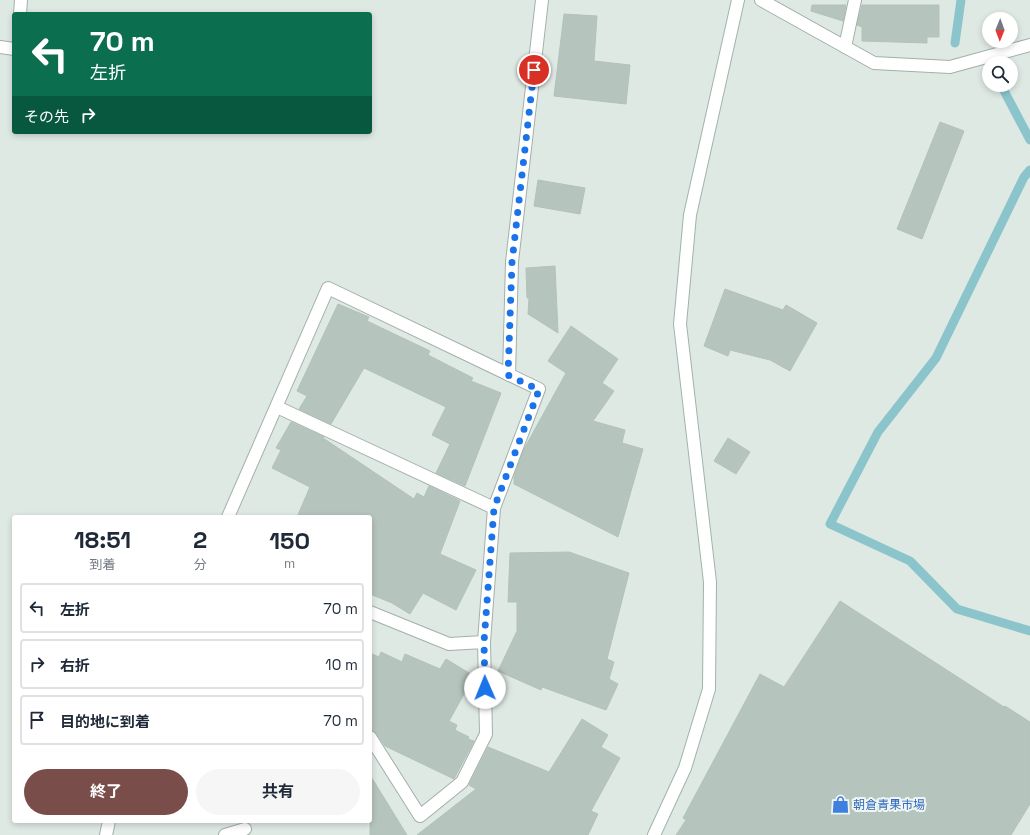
<!DOCTYPE html>
<html lang="ja">
<head>
<meta charset="utf-8">
<style>
  :root { --surface:#fff; --page:#f6f6f7; --text:#1f2937; --muted:#747a83; --line:#e0e1e3; --accent:#794d49 }
  body { margin:0; font-family:"Space Grotesk","Noto Sans JP",sans-serif; background:var(--page); color:var(--text); height:100vh; display:flex; flex-direction:column; font-size:15px; white-space:nowrap }
  * { box-sizing:border-box; margin:0 }
  p { font-size:13px; color:var(--muted) }
  .icon { flex:none; width:22px; height:22px; fill:none; stroke:currentColor; stroke-width:2; stroke-linecap:round; stroke-linejoin:round }
  .map { position:relative; flex:1; overflow:hidden }
  .panel { position:absolute; left:12px; top:515px; width:360px; height:308px; display:flex; flex-direction:column; background:var(--surface); border-radius:4px; box-shadow:0 2px 6px #0003 }
  .panel>* { flex:none }
  .guide { position:absolute; left:12px; top:12px; width:360px; height:122px; border-radius:4px; box-shadow:0 2px 6px #0003; background:#0b6e4f; color:#fff; overflow:hidden }
  .needle { width:26px; rotate:181deg }
  .buttons { position:absolute; left:982px; top:12px; display:grid; gap:8px }
  .buttons a { display:grid; place-items:center; width:36px; height:36px; border-radius:50%; background:var(--surface); box-shadow:0 2px 6px #0003; font-size:20px }
  .pin { position:absolute; display:grid; place-items:center; width:34px; height:34px; color:#fff; margin:-17px; border:2px solid #fff; border-radius:50%; box-shadow:0 1px 4px #0007 }
  .me { position:absolute; width:44px; margin:-22px; rotate:359deg; stroke-linejoin:round; filter:drop-shadow(0 0 3px #0008) }
  .turn { display:flex; align-items:center; gap:14px; height:84px; padding:0 12px; font-size:18px }
  .turn .icon { width:52px; height:52px; stroke-width:2.5 }
  .turn b { display:block; font-size:28px; line-height:34px }
  .then { display:flex; align-items:center; height:38px; padding:0 12px; background:#0003; gap:8px; font-size:15px }
  .eta { display:flex; justify-content:space-evenly; align-items:center; height:68px; text-align:center }
  .eta b { font-size:24px; font-weight:700; line-height:28px }
  .primary-button { display:flex; gap:8px; margin-top:auto; padding:8px 12px }
  .primary-button a { flex:1; height:46px; border-radius:24px; background:var(--accent); color:#fff; font-size:16px; font-weight:700; line-height:46px; text-align:center }
  .primary-button a+a { background:var(--page); color:var(--text) }
  ul { padding:0; list-style:none }
  li { display:flex; align-items:center; gap:12px; height:50px; margin:0 8px 6px; padding:0 4px; border:2px solid var(--line); border-radius:4px }
  li div { flex:1 }
  li b { display:block; font-size:15px }
  li em { font-style:normal }
  .map>svg:first-child { display:block }
  .lines { fill:none; stroke-linecap:round; stroke-linejoin:round }
  .stream { stroke:#8bc5cb; stroke-width:9 }
  .building { fill:#b5c4bd; stroke:#b2c2bb }
  .street-casing { stroke:#a3b0aa; stroke-width:14 }
  .secondary-casing { stroke:#9fb4ab; stroke-width:14 }
  .street { stroke:#fff; stroke-width:12 }
  .secondary { stroke:#fff; stroke-width:12 }
  .route { stroke:#1a73e8; stroke-width:7; stroke-dasharray:0 12.6 }
  .labels { text-anchor:middle; dominant-baseline:central; stroke-width:4; stroke-linejoin:round; paint-order:stroke }
  .shop-label { font-size:12px; fill:#366cbe; stroke:#eff6f2; text-anchor:start }
</style>
</head>
<body>
<div class="map">
<svg width="1030" height="835" viewBox="0 0 1030 835">
  <rect width="100%" height="100%" fill="#dfe9e4"/>
  <g class="lines">
    <g class="stream">
      <path d="M 955,43 L 961,0"/>
      <path d="M 1001,85 L 1030,140"/>
      <path d="M 1030,170 L 1024,177 L 936,358 L 878,432 L 830,524 L 910,561 L 957,609 L 1030,631"/>
    </g>
  </g>
  <g class="building">
    <path d="M 812,5 L 846,5 L 843,21 L 811,11 Z"/>
    <path d="M 862,5 L 939,5 L 939,37 L 927,37 L 927,43 L 862,41 L 862,27 L 857,25 Z"/>
    <path d="M 564,14 L 597,16 L 594,61 L 630,65 L 626,104 L 554,96 Z"/>
    <path d="M 940,122 L 964,131 L 922,239 L 897,229 Z"/>
    <path d="M 538,180 L 585,188 L 580,214 L 534,206 Z"/>
    <path d="M 555,266 L 558,333 L 528,314 L 529,298 L 527,298 L 526,268 Z"/>
    <path d="M 725,289 L 783,310 L 786,305 L 817,323 L 790,371 L 770,360 L 730,350 L 728,356 L 704,346 Z"/>
    <path d="M 338,304 L 369,317 L 367,321 L 430,351 L 428,355 L 473,378 L 471,381 L 501,393 L 465,486 L 436,473 L 450,444 L 432,435 L 446,407 L 364,368 L 331,424 L 299,409 L 307,396 L 297,391 Z"/>
    <path d="M 571,326 L 618,359 L 602,383 L 614,391 L 593,421 L 625,430 L 622,443 L 643,449 L 618,537 L 514,484 L 514,476 L 524,449 L 566,373 L 548,361 Z"/>
    <path d="M 291,422 L 324,437 L 323,438 L 414,499 L 417,493 L 424,497 L 429,486 L 460,501 L 440,554 L 476,570 L 456,610 L 423,593 L 410,614 L 392,603 L 370,594 L 370,517 L 297,517 L 310,487 L 272,468 L 281,450 L 276,448 Z"/>
    <path d="M 728,438 L 750,452 L 736,474 L 714,461 Z"/>
    <path d="M 569,552 L 629,573 L 607,659 L 614,662 L 609,679 L 618,684 L 606,710 L 542,687 L 541,690 L 498,671 L 517,631 L 517,602 L 508,602 L 510,553 Z"/>
    <path d="M 840,601 L 1004,707 L 1005,706 L 1030,722 L 1030,804 L 1011,835 L 676,835 L 686,820 L 683,818 L 760,674 L 784,687 Z"/>
    <path d="M 381,652 L 402,662 L 405,654 L 440,669 L 446,659 L 474,676 L 449,721 L 457,725 L 455,730 L 469,737 L 468,739 L 474,741 L 454,779 L 385,746 L 376,733 L 370,730 L 370,653 L 379,657 Z"/>
    <path d="M 582,719 L 608,735 L 601,747 L 620,758 L 591,811 L 598,814 L 588,835 L 417,835 L 476,789 L 469,785 L 488,747 L 549,772 Z"/>
    <path d="M 370,775 L 407,835 L 370,835 Z"/>
  </g>
  <g class="lines">
    <defs>
      <g id="street">
        <path d="M 761,0 L 874,63 L 950,67 L 1030,45"/>
        <path d="M 20,14 L 21,0"/>
        <path d="M 0,47 L 14,49"/>
        <path d="M 845,47 L 855,0"/>
        <path d="M 509,375 L 512,262 L 542,0"/>
        <path d="M 277,407 L 494,508"/>
        <path d="M 228,517 L 328,288 L 539,389 L 494,508 L 484,642"/>
        <path d="M 370,612 L 449,644 L 484,642 L 486,734 L 462,782 L 420,816 L 370,737"/>
        <path d="M 106,835 L 109,821"/>
        <path d="M 225,835 L 245,829"/>
      </g>
      <path id="secondary" d="M 654,835 L 685,768 L 709,689 L 710,582 L 680,324 L 690,215 L 738,0"/>
    </defs>
    <use href="#street" class="street-casing"/>
    <use href="#secondary" class="secondary-casing"/>
    <use href="#street" class="street"/>
    <use href="#secondary" class="secondary"/>
  </g>
  <g class="lines">
    <path class="route" d="M 485,688 L 484,642 L 494,508 L 539,390 L 508,375 L 512,262 L 534,70"/>
  </g>
  <defs>
    <symbol id="shop-bare" viewBox="-9 -9 18 18"><path d="M-5-2.5h2.3a2.7 3.5 0 0 1 5.4 0H5L5.5 6h-11ZM-1.5-2.5h3a1.5 2.3 0 0 0-3 0Z" fill="#3f7fe0" stroke="#eff6f2" stroke-width="2.5" paint-order="stroke"/></symbol>
  </defs>
  <g fill-rule="evenodd">
    <use href="#shop-bare" x="828" y="792" width="25" height="25"/>
  </g>
  <g class="labels">
    <g class="shop-label">
      <text x="853" y="805">朝倉青果市場</text>
    </g>
  </g>
</svg>
<div class="buttons">
<a><svg class="needle" viewBox="-14 -14 28 28"><path d="M0-13l5 13h-10z" fill="#e53935"/><path d="M0 13l5-13h-10z" fill="#747a83"/></svg></a>
<a><svg class="icon" aria-label="search" viewBox="0 0 24 24"><circle cx="10" cy="10" r="6"/><path d="M15 15l6 6"/></svg></a>
</div>
<div class="pin" style="left:534px;top:70px;background:#d93025"><svg class="icon" aria-label="arrive" viewBox="0 0 24 24"><path d="M6 21V4h12l-3 4 3 4H6"/></svg></div>
<svg class="me" style="left:485px;top:688px" viewBox="-20 -20 40 40"><circle r="19" fill="#fff"/><path d="M0-13L10 11 0 6-10 11z" fill="#1a73e8"/></svg>
<div class="guide">
<div class="turn"><svg class="icon" aria-label="left" viewBox="0 0 24 24"><path d="M17 20v-9H6M10 6l-5 5 5 5"/></svg><div><b>70 m</b>左折</div></div>
<div class="then">その先<svg class="icon" aria-label="right" viewBox="0 0 24 24"><path d="M7 20v-9h11M14 6l5 5-5 5"/></svg></div>
</div>
<section class="panel">
<div class="eta">
<div><b>18:51</b><p>到着</p></div>
<div><b>2</b><p>分</p></div>
<div><b>150</b><p>m</p></div>
</div>
<ul>
<li><svg class="icon" aria-label="left" viewBox="0 0 24 24"><path d="M17 20v-9H6M10 6l-5 5 5 5"/></svg><div><b>左折</b></div><em>70 m</em></li>
<li><svg class="icon" aria-label="right" viewBox="0 0 24 24"><path d="M7 20v-9h11M14 6l5 5-5 5"/></svg><div><b>右折</b></div><em>10 m</em></li>
<li><svg class="icon" aria-label="arrive" viewBox="0 0 24 24"><path d="M6 21V4h12l-3 4 3 4H6"/></svg><div><b>目的地に到着</b></div><em>70 m</em></li>
</ul>
<div class="primary-button"><a>終了</a><a>共有</a></div>
</section>
</div>
</body>
</html>
